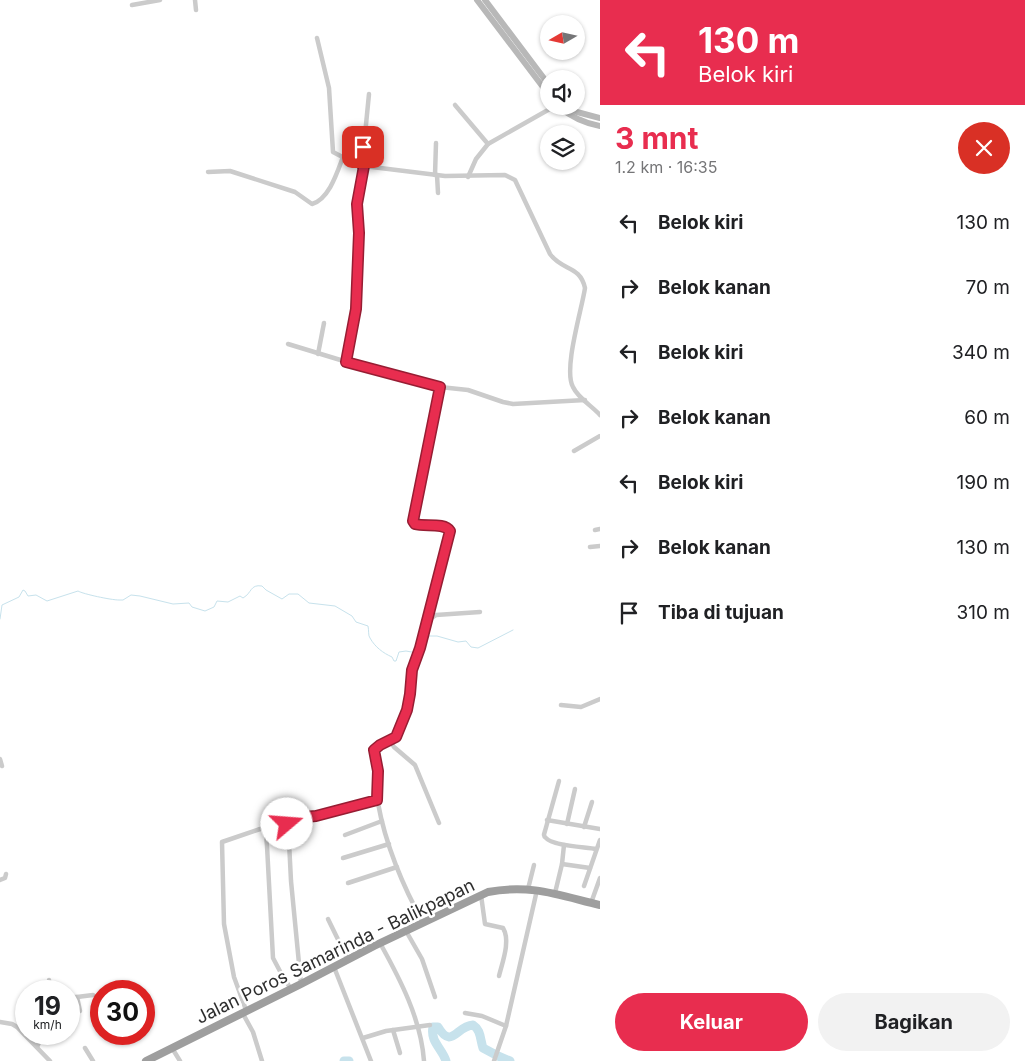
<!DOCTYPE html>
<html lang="id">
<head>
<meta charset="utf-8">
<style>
  :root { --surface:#fff; --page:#f2f2f2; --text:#202124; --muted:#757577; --accent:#e82d4f }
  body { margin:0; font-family:Inter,sans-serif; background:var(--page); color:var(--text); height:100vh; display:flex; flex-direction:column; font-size:19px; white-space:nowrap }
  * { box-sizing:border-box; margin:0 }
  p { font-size:16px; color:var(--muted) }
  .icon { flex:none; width:28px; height:28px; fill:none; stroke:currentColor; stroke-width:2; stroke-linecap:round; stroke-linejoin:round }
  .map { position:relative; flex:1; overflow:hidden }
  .side { display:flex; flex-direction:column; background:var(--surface); width:425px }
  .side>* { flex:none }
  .top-card { background:#e82d4f; color:#fff; overflow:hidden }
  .needle { width:32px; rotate:261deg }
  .buttons { position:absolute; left:540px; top:15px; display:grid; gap:10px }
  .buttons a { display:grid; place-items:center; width:45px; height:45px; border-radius:50%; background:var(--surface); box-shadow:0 1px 4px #0004; font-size:25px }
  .speed { position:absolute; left:15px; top:980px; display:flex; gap:10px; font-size:25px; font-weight:700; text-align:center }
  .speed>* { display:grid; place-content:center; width:65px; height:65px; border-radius:50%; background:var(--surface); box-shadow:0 1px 4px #0004; line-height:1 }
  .speed small { font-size:12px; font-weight:400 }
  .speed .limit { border:8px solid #d22; background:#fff; color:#111 }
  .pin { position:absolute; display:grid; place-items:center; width:42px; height:42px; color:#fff; margin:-21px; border-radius:10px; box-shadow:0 2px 8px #0006 }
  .me { position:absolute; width:55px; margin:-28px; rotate:72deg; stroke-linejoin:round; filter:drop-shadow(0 0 4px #0008) }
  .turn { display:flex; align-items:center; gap:18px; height:105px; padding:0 15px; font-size:22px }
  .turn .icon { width:65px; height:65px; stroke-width:2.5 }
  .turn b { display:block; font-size:35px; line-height:42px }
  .round { display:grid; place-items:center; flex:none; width:52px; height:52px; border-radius:26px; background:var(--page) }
  .overview { display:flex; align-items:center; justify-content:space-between; height:85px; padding:0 15px }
  h1 { font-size:30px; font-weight:700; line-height:38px; color:var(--accent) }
  .cta { display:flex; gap:10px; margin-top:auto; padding:10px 15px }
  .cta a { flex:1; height:58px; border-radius:30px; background:var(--accent); color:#fff; font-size:20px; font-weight:700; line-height:58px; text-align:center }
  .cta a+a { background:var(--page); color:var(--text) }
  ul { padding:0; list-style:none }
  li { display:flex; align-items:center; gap:15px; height:65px; padding:0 15px }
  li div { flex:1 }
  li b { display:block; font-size:19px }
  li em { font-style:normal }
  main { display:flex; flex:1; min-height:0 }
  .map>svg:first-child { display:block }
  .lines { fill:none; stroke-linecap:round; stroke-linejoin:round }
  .stream { stroke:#c7e2ec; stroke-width:1 }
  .river { stroke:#c7e2ec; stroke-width:9 }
  .minor { stroke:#cbcbcb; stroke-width:4.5 }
  .secondary { stroke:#b8b8b8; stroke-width:6 }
  .trunk { stroke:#9e9e9e; stroke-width:8 }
  .route-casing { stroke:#971d33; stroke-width:12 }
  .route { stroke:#e82d4f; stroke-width:9 }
  .labels { text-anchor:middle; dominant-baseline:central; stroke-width:5; stroke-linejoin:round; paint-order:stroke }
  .street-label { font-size:18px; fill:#2e2e2e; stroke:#fff }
</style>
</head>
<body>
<main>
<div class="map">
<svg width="600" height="1061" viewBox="0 0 600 1061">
  <rect width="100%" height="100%" fill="#fff"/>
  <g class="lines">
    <g class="stream">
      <path d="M 0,619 L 2,605 L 19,597 L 23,590 L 25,591 L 28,596 L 36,595 L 47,601 L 78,591 C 83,594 111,600 119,600 L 123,600 L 131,595 L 140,596 L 173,604 L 189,603 L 192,607 L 205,611 L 214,607 L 217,601 L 228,602 L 240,596 L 243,598 C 252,593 250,584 262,586 L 266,590 L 282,599 L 289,594 L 298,594 L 309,603 L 335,606 L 352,616 L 356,622 L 368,626 C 369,630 368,636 370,638 C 375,647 383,653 392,657 L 394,661 L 396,661 L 399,652 L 406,651 L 417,653"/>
      <path d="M 421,652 L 424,643 L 429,636 L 437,636 L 458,642 L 466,641 L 471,647 L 478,648 L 513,630"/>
    </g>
    <g class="river">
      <path d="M 344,1061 L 349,1061"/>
      <path d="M 446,1061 C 442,1048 430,1042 433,1027 L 438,1027 C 452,1050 456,1026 473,1025 C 481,1030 480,1039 483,1048 L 498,1056 L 510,1061"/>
    </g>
    <g class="minor">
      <path d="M 195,0 L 196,10"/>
      <path d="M 132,5 L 160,0"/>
      <path d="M 317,38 L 329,88 L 333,152 L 352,162 L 364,166 L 445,176 L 505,175 L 515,180 L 550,254 C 562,271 580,265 585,288 C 582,309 563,369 573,387 C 578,398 592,406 600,415"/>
      <path d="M 455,105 L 488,144"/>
      <path d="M 362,165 L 369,94"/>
      <path d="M 364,166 L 357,204 L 359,233 L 356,309 L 347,362 L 440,387 L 468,390 L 503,402 L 513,404 L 585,400"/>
      <path d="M 208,172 L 230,171 L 295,192 L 312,204 C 329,199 337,173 343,157"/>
      <path d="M 435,175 L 436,143"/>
      <path d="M 437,175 L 438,193"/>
      <path d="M 468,177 L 476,159 L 488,144 L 555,106"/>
      <path d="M 288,344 L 347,362"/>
      <path d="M 318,354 L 324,323"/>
      <path d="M 574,451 L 600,436"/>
      <path d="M 595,530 L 600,529"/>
      <path d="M 590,547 L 600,546"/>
      <path d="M 428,620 L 436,615 L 480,612"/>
      <path d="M 561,705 L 581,707 L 600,699"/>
      <path d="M 389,740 L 394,747 L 415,765 L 439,823"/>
      <path d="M 0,759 L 2,766"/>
      <path d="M 559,781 L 545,831 C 544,834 543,836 546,838 C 552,846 586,847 596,849"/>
      <path d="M 547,820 L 600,829"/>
      <path d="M 567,824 L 575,789"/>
      <path d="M 584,827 L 592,802"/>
      <path d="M 345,835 L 382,821"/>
      <path d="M 343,858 L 389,844"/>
      <path d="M 562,864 L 590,868"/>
      <path d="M 0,880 L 5,878 L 6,874"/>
      <path d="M 348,883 L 397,867"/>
      <path d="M 584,886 L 600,840"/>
      <path d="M 528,889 L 534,865"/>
      <path d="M 555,893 L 562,864 L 564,845"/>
      <path d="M 481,895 L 485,924 L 503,928 C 511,941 502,963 499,976"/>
      <path d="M 591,903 L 600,878"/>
      <path d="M 328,919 L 348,960"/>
      <path d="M 423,922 C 403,887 385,843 378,803 C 376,793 378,783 378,772 C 378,764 375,757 374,750 L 397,735 L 409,701 L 412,670 L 420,648 L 451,531 C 444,522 425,527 415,524 L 413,521 L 440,387"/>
      <path d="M 406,931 L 422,959 L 435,997"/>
      <path d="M 380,943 C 400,979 421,1019 424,1061"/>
      <path d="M 334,967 L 371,1061"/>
      <path d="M 49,980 L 50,991"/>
      <path d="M 301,984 L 291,881 L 288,822 L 292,818 L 316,816 L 377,800"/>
      <path d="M 69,997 L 77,997 L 80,1011"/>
      <path d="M 77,997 L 93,995"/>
      <path d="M 246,1010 L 234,977 L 224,924 L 222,842 L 260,829 L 263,829 L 266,834 L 267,846 L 273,958 L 282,975 L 291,989"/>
      <path d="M 242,1012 L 253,1032 L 262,1061"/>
      <path d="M 465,1013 L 482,1016 L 506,1026"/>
      <path d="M 0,1022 L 12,1024 L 17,1027 L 50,1061"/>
      <path d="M 393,1030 L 400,1053"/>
      <path d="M 363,1038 L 386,1031 L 430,1025"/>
      <path d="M 37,1047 L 43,1034"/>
      <path d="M 85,1048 L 93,1061"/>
      <path d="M 172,1048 L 180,1061"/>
      <path d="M 494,1061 L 506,1026 L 537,890"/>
    </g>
    <g class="secondary">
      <path d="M 477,0 L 549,95"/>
      <path d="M 485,0 L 549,85"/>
      <path d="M 558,106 C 571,117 583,123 600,126"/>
      <path d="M 568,106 L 577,112 L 600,118"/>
    </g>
    <path class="trunk" d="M 146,1061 L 301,984 L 374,946 L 488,892 C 531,884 558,895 600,905"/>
  </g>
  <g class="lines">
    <defs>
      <path id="route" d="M 287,824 L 288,821 L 292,818 L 316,816 L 377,800 L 378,771 L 374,750 L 380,745 L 396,737 L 407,710 L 410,694 L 412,670 L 420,648 L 450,531 C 444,522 425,527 415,524 L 413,521 L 440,387 L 346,362 L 356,309 L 359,233 L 357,204 L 364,166 L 362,165 L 363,147"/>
    </defs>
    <use href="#route" class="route-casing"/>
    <use href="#route" class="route"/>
  </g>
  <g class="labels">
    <g class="street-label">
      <text transform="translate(335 951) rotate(-26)">Jalan Poros Samarinda - Balikpapan</text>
    </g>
  </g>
</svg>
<div class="buttons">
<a><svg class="needle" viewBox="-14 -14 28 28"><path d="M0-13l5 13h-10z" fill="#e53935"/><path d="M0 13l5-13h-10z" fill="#757577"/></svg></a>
<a><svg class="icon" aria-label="sound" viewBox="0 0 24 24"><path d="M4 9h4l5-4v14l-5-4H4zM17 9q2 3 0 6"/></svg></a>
<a><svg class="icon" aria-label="layers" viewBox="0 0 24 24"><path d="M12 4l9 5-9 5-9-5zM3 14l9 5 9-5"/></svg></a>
</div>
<div class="speed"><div>19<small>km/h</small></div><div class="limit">30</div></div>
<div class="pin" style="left:363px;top:147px;background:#d93025"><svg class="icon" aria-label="arrive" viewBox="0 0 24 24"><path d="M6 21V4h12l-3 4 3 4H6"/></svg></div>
<svg class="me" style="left:287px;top:824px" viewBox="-20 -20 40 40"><circle r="19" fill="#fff"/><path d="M0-13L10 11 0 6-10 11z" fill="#e82d4f"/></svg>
</div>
<section class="side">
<div class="top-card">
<div class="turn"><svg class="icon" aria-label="left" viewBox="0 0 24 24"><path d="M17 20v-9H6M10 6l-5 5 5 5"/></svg><div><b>130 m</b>Belok kiri</div></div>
</div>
<div class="overview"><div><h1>3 mnt</h1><p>1.2 km · 16:35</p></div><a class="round" style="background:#d93025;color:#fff"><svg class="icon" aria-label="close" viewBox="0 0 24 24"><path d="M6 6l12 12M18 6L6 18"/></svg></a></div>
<ul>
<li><svg class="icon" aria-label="left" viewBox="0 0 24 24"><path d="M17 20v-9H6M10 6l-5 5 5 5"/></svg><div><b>Belok kiri</b></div><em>130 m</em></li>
<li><svg class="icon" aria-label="right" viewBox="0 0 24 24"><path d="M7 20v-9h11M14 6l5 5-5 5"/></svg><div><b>Belok kanan</b></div><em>70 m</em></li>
<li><svg class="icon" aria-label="left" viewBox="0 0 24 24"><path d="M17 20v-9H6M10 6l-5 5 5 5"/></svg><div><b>Belok kiri</b></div><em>340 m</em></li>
<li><svg class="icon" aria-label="right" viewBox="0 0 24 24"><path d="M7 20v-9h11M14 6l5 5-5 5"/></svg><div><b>Belok kanan</b></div><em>60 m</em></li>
<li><svg class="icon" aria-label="left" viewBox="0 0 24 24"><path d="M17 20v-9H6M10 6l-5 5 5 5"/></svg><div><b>Belok kiri</b></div><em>190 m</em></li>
<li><svg class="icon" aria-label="right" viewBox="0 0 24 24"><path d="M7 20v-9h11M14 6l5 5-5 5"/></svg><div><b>Belok kanan</b></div><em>130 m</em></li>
<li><svg class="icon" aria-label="arrive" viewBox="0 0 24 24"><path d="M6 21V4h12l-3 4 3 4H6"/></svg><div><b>Tiba di tujuan</b></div><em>310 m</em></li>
</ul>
<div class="cta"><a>Keluar</a><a>Bagikan</a></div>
</section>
</main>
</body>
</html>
